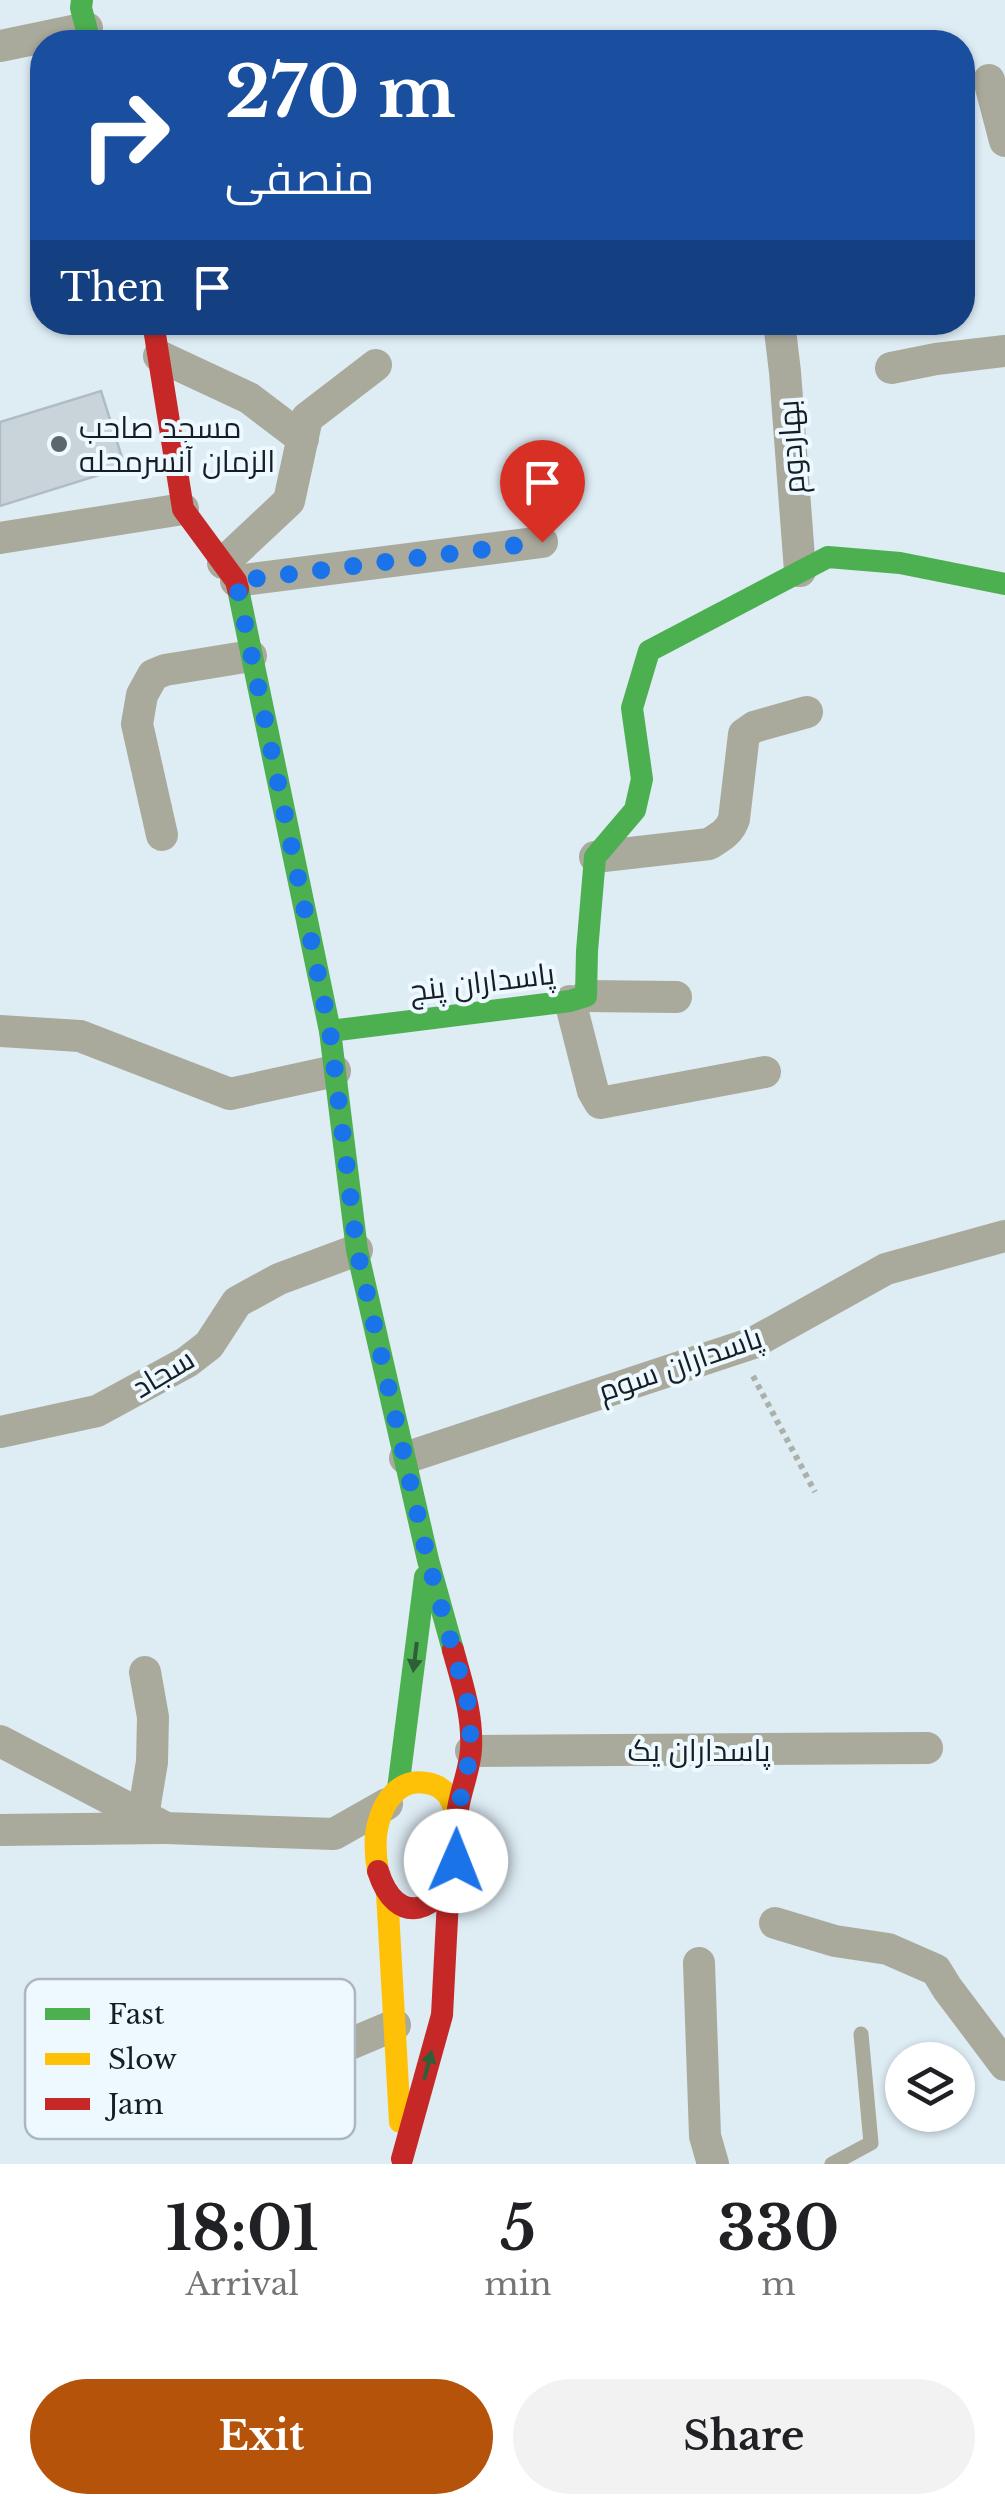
<!DOCTYPE html>
<html lang="en">
<head>
<meta charset="utf-8">
<style>
  :root { --surface:#fff; --page:#f2f2f2; --text:#202124; --muted:#757577; --accent:#b45309 }
  body { margin:0; font-family:"Libre Baskerville",Cairo,serif; background:var(--page); color:var(--text); height:100vh; display:flex; flex-direction:column; font-size:38px; white-space:nowrap }
  * { box-sizing:border-box; margin:0 }
  p { font-size:32px; color:var(--muted) }
  .icon { flex:none; width:55px; height:55px; fill:none; stroke:currentColor; stroke-width:2; stroke-linecap:round; stroke-linejoin:round }
  .map { position:relative; height:2164px; overflow:hidden }
  .side { display:flex; flex-direction:column; background:var(--surface); flex:1 }
  .side>* { flex:none }
  .banner { position:absolute; left:30px; top:30px; width:945px; height:305px; border-radius:40px; box-shadow:0 2px 8px #0004; background:#1a4fa0; color:#fff; overflow:hidden }
  .buttons { position:absolute; left:885px; top:2042px; display:grid; gap:20px }
  .buttons a { display:grid; place-items:center; width:90px; height:90px; border-radius:50%; background:var(--surface); box-shadow:0 2px 8px #0004; font-size:50px }
  .pin { position:absolute; display:grid; place-items:center; width:85px; height:85px; color:#fff; margin:-102px -42px; border-radius:50% 50% 50% 0; rotate:-45deg; box-shadow:0 0 10px #0007 }
  .pin .icon { rotate:45deg }
  .me { position:absolute; width:110px; margin:-55px; rotate:1deg; stroke-linejoin:round; filter:drop-shadow(0 0 8px #0008) }
  .turn { display:flex; align-items:center; gap:35px; height:210px; padding:0 30px; font-size:45px }
  .turn .icon { width:130px; height:130px; stroke-width:2.5 }
  .turn b { display:block; font-size:70px; line-height:85px }
  .then { display:flex; align-items:center; height:95px; padding:0 30px; background:#0003; gap:20px; font-size:38px }
  .eta { display:flex; justify-content:space-evenly; align-items:center; height:170px; text-align:center }
  .eta b { font-size:60px; font-weight:800; line-height:70px }
  .action { display:flex; gap:20px; margin-top:auto; padding:20px 30px }
  .action a { flex:1; height:115px; border-radius:60px; background:var(--accent); color:#fff; font-size:40px; font-weight:800; line-height:115px; text-align:center }
  .action a+a { background:var(--page); color:var(--text) }
  .map>svg:first-child { display:block }
  .building { fill:#c8d3da; stroke:#b1bcc2; stroke-width:2.5 }
  .lines { fill:none; stroke-linecap:round; stroke-linejoin:round }
  .path { stroke:#abb0a9; stroke-width:6; stroke-dasharray:5 5; stroke-linecap:butt }
  .lane { stroke:#a9aa9c; stroke-width:15 }
  .street { stroke:#a9aa9c; stroke-width:32 }
  .fast { stroke:#4caf50; stroke-width:22 }
  .slow { stroke:#ffc107; stroke-width:22 }
  .jam { stroke:#c62828; stroke-width:22 }
  .oneway { fill:#2e5f38 }
  .route { stroke:#1a73e8; stroke-width:18; stroke-dasharray:0 32.4 }
  .poi-dot { fill:#5b666d; stroke:#eef9ff; stroke-width:4 }
  .labels { text-anchor:middle; dominant-baseline:central; stroke-width:8; stroke-linejoin:round; paint-order:stroke }
  .poi-label { font-size:30px; fill:#151e24; stroke:#eef9ff; text-anchor:start }
  .street-label { font-size:30px; fill:#151e24; stroke:#eef9ff }
  .key { fill:#eef9ff; stroke:#adb7bd; stroke-width:2.5 }
  .key-label { font-size:28px; fill:#151e24 }
</style>
</head>
<body>
<div class="map">
<svg width="1005" height="2164" viewBox="0 0 1005 2164">
  <rect width="100%" height="100%" fill="#deecf4"/>
  <path class="building" d="M 101,391 L 125,467 L 0,506 L 0,422 Z"/>
  <g class="lines">
    <path class="path" d="M 753,1376 L 815,1492"/>
    <path class="lane" d="M 832,2164 L 871,2143 L 861,2034"/>
    <g class="street">
      <path d="M 0,46 L 87,28"/>
      <path d="M 989,80 L 1005,141"/>
      <path d="M 779,322 L 785,372 L 800,571"/>
      <path d="M 159,356 L 249,398 L 303,439"/>
      <path d="M 891,368 L 936,359 L 1005,351"/>
      <path d="M 0,538 L 183,509"/>
      <path d="M 223,563 L 289,501 L 307,418 L 376,365"/>
      <path d="M 236,581 L 542,542"/>
      <path d="M 162,835 L 137,724 L 142,695 L 153,675 L 165,670 L 251,656"/>
      <path d="M 595,857 L 709,844 C 720,837 730,832 734,819 L 744,734 L 754,727 L 807,712"/>
      <path d="M 586,996 L 676,997"/>
      <path d="M 570,1001 L 593,1091 L 600,1103 L 765,1072"/>
      <path d="M 0,1031 L 80,1036 L 230,1094 L 335,1071"/>
      <path d="M 0,1432 L 97,1411 L 187,1362 L 209,1345 L 237,1302 L 279,1279 L 357,1250"/>
      <path d="M 405,1458 L 753,1343 L 886,1269 L 1005,1236"/>
      <path d="M 0,1741 L 166,1828 L 334,1834 L 387,1804"/>
      <path d="M 471,1751 L 927,1748"/>
      <path d="M 143,1816 L 152,1762 L 153,1717 L 145,1672"/>
      <path d="M 0,1830 L 162,1828"/>
      <path d="M 775,1923 L 835,1941 L 888,1949 L 936,1970 L 947,1988 L 1005,2065"/>
      <path d="M 699,1963 L 705,2136 L 713,2164"/>
      <path d="M 293,2068 L 395,2025"/>
    </g>
    <g class="fast">
      <path d="M 82,0 L 81,8 L 90,42"/>
      <path d="M 238,589 L 330,1031 L 357,1250 L 428,1560 L 453,1650"/>
      <path d="M 330,1031 L 570,1001 L 586,996 L 587,951 L 595,857 L 635,810 L 642,779 L 632,708 L 649,651 L 828,557 L 900,563 L 1005,584"/>
      <path d="M 398,1789 L 425,1577"/>
    </g>
    <g class="slow">
      <path d="M 378,1871 C 375,1854 374,1840 378,1824 C 384,1800 400,1778 426,1783 C 434,1784 441,1787 447,1794 C 451,1799 454,1809 457,1815"/>
      <path d="M 387,1893 L 400,2122"/>
    </g>
    <g class="jam">
      <path d="M 153,322 L 183,509 L 236,581 L 238,589"/>
      <path d="M 378,1871 C 396,1929 441,1914 456,1862 C 459,1854 461,1841 461,1832 C 461,1823 457,1818 458,1809 C 461,1789 470,1769 471,1749 C 473,1715 462,1683 453,1650"/>
      <path d="M 402,2159 L 442,2015 L 449,1881"/>
    </g>
  </g>
  <defs><path id="oneway-solid" d="M-6-.8H1V-3.2L6.5 0L1 3.2V.8H-6Z" transform="scale(2.5)"/></defs>
  <g class="oneway">
    <use href="#oneway-solid" transform="translate(415 1657) rotate(97)"/>
    <use href="#oneway-solid" transform="translate(428 2065) rotate(-75)"/>
  </g>
  <g class="lines">
    <path class="route" d="M 456,1861 L 461,1832 L 457,1815 L 471,1751 L 469,1707 L 428,1560 L 357,1250 L 330,1031 L 236,581 L 542,542"/>
  </g>
  <circle class="poi-dot" cx="59" cy="444" r="10"/>
  <g class="labels">
    <g class="poi-label">
      <text x="79" y="427">مسجد صاحب<tspan x="79" dy="34">الزمان آنسرمحله</tspan></text>
    </g>
    <g class="street-label">
      <text transform="translate(791 447) rotate(-94)">بهاردوم</text>
      <text transform="translate(482 982) rotate(-7)">پاسداران پنج</text>
      <text transform="translate(680 1364) rotate(-19)">پاسداران سوم</text>
      <text transform="translate(163 1373) rotate(-31)">سجاد</text>
      <text x="699" y="1750">پاسداران یک</text>
    </g>
  </g>
  <rect x="25" y="1979" width="330" height="160" rx="15" class="key"/>
  <rect x="45" y="2008" width="45" height="12" fill="#4caf50"/>
  <rect x="45" y="2053" width="45" height="12" fill="#ffc107"/>
  <rect x="45" y="2098" width="45" height="12" fill="#c62828"/>
  <g class="key-label">
    <text x="108" y="2024">Fast</text>
    <text x="108" y="2069">Slow</text>
    <text x="108" y="2114">Jam</text>
  </g>
</svg>
<div class="buttons">
<a><svg class="icon" aria-label="layers" viewBox="0 0 24 24"><path d="M12 4l9 5-9 5-9-5zM3 14l9 5 9-5"/></svg></a>
</div>
<div class="pin" style="left:542px;top:542px;background:#d93025"><svg class="icon" aria-label="arrive" viewBox="0 0 24 24"><path d="M6 21V4h12l-3 4 3 4H6"/></svg></div>
<svg class="me" style="left:456px;top:1861px" viewBox="-20 -20 40 40"><circle r="19" fill="#fff"/><path d="M0-13L10 11 0 6-10 11z" fill="#1a73e8"/></svg>
<div class="banner">
<div class="turn"><svg class="icon" aria-label="right" viewBox="0 0 24 24"><path d="M7 20v-9h11M14 6l5 5-5 5"/></svg><div><b>270 m</b>منصفی</div></div>
<div class="then">Then<svg class="icon" aria-label="arrive" viewBox="0 0 24 24"><path d="M6 21V4h12l-3 4 3 4H6"/></svg></div>
</div>
</div>
<section class="side">
<div class="eta">
<div><b>18:01</b><p>Arrival</p></div>
<div><b>5</b><p>min</p></div>
<div><b>330</b><p>m</p></div>
</div>
<div class="action"><a>Exit</a><a>Share</a></div>
</section>
</body>
</html>
